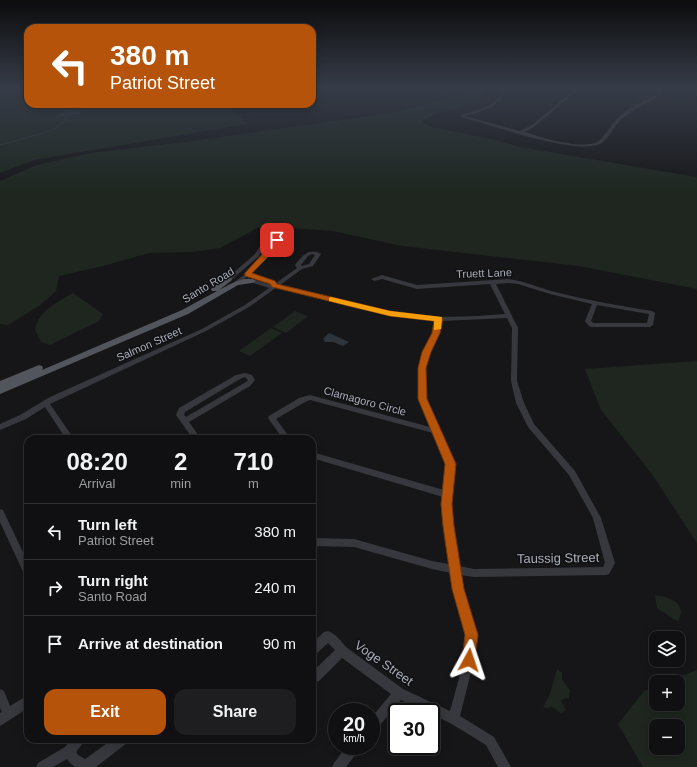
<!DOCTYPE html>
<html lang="en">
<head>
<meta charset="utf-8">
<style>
  :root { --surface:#101012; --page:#1e1e20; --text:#f1f3f6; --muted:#9c9d9f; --line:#303032; --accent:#b45309 }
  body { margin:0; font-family:Arial,sans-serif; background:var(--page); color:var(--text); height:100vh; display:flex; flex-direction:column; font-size:15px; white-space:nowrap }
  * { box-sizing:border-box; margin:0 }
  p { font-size:13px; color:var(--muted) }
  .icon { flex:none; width:22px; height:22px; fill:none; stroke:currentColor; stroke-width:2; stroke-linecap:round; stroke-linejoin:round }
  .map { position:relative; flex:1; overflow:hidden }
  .drawer { position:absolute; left:24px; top:435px; width:292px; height:308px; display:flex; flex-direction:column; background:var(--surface); border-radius:12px; box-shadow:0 2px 10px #0003,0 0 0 1px var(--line) }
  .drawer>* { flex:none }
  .top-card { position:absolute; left:24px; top:24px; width:292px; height:84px; border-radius:12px; box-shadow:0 2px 10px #0003,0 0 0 1px var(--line); background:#b45309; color:#fff; overflow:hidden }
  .tools { position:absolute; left:649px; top:631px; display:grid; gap:8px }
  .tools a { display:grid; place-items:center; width:36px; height:36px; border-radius:8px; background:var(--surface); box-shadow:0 2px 10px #0003,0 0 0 1px var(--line); font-size:20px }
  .speed { position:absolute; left:328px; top:703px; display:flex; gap:8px; font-size:20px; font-weight:700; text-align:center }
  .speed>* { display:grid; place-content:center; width:52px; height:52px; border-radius:50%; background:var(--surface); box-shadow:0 2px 10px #0003,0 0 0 1px var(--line); line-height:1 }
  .speed small { font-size:10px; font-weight:400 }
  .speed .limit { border:2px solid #111; border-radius:6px; background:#fff; color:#111 }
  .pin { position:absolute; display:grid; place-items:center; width:34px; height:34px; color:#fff; margin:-17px; border-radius:8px; box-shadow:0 2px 6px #0006 }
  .me { position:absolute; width:44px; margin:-22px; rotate:5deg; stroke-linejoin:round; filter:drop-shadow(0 0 3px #0008) }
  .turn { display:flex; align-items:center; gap:14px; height:84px; padding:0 20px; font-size:18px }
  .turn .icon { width:52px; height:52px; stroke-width:2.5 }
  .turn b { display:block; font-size:28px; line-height:34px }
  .eta { display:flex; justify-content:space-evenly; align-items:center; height:68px; text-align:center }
  .eta b { font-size:24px; font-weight:700; line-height:28px }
  .button { display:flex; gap:8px; margin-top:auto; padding:8px 20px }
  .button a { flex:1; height:46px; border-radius:12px; background:var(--accent); color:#fff; font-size:16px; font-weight:700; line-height:46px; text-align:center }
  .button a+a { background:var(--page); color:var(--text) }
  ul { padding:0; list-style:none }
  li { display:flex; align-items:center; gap:12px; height:56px; padding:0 20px; border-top:1px solid var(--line) }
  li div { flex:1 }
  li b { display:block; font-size:15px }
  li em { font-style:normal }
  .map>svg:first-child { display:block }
  .green { fill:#1e261f; fill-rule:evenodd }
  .water { fill:#2c353c }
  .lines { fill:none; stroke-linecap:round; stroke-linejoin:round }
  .stream { stroke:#2c353c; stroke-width:1 }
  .river { fill:#2c353c; fill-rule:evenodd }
  .minor { fill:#37383d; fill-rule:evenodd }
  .major { fill:#53555c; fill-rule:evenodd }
  .route { fill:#b45309; stroke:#753606 }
  .slow { fill:#f59e0b }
  .labels { text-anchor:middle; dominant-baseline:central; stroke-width:3; stroke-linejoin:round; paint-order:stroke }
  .street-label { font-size:11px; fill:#a8adb8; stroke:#111113 }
  .near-street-label { font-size:13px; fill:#a8adb8; stroke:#111113 }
</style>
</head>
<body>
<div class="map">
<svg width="697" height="767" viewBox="0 0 697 767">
  <rect width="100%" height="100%" fill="#161618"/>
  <g class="green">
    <path d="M 0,87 L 28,87 L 28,104 L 226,104 L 247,124 L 34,160 L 0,173 Z"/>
    <path d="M 468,87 L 487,87 L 483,98 L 465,106 L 436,114 L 422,121 L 431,127 L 491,139 L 520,147 L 697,177 L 697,289 L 579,266 L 402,246 L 333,231 L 261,226 L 220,248 L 192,252 L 149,253 L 107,265 L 59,276 L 56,291 L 39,306 L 8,325 L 0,324 L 0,181 L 37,165 L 90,153 L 193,141 L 391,113 L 450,97 L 462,92 Z"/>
    <path d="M 73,293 L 103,314 L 99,321 L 50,345 L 41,342 L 35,330 C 38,311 57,302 73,293 Z"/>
    <path d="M 295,311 L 308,316 L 286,333 L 273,327 Z"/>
    <path d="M 271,328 L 282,333 L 250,356 L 239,351 Z"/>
    <path d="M 697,361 L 697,543 L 652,474 L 601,410 L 585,369 Z"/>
    <path d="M 655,595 C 666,597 680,599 681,613 L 678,622 L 657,608 Z"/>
    <path d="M 557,669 L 562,673 L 562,680 L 570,690 L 569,698 L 563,699 L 561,701 L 566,710 L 561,713 L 552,707 L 547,708 L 543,707 L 550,694 Z"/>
    <path d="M 697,670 L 697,767 L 643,767 L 618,724 L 644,691 L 656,686 L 656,704 L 678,704 L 678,682 L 667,682 ZM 656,726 L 678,726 L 678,748 L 656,748 Z"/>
  </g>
  <g class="water">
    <path d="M 93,104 L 115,104 L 84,110 L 79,112 L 80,114 L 65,116 L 59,114 L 67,111 L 78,111 Z"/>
    <path d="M 329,333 L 349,342 L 343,346 L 333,342 L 325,342 L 323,339 Z"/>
  </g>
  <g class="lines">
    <g class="stream">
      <path d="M 10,88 L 15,93 L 28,97"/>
      <path d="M 0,145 L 51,131 L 66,120 L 65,116 L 59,115 L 62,114"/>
    </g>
    <path class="river" d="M 4,87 L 18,87 L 0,92 L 0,88 Z"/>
    <g class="minor">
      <path d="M 434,87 L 439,87 L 444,90 L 451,87 L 456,87 L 444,92 Z"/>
      <path d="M 502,87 L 505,87 C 503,107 481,112 465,116 L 520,131 L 532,125 L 578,87 L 581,87 L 534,127 L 524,132 C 541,137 583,151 599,141 C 606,135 610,126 617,119 C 628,107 644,101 658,94 L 658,90 L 653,87 L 657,87 L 660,89 L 662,94 C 649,103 633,108 622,119 C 614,126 610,136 602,143 C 579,157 489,124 461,117 L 461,115 L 463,114 C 478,110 500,106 502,87 Z"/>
      <path d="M 268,237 L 277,238 L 280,240 L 255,271 L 251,274 L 275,281 L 276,283 L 297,268 L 295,265 C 302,256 309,247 321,254 L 313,266 L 302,269 L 280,285 C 328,298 376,312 426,316 C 452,318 479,316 505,314 L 490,284 L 417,289 L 382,279 L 374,281 L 371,279 L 382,275 L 417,285 L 508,279 C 525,281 539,288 555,292 C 587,300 620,306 652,311 L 655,313 L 653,325 L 650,327 L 591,327 L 589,326 L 585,321 L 592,304 L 550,294 L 518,284 L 508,283 L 496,284 L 518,328 L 517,381 L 524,403 L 534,424 L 575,471 L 601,518 L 615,563 L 609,574 L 606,575 L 474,577 L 460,575 L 463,589 L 477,635 L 474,660 L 460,716 L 494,737 L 511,767 L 498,767 L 486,745 L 450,723 L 431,714 L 431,712 L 427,712 L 401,700 L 375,731 L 371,733 L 371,718 L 391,694 L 342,658 L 319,681 L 312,682 L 312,672 L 335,650 L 328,643 L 316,654 L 312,655 L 312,643 L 324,632 L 328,631 C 336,634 341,641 346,647 L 403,689 L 450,711 L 464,660 L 467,635 L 453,589 L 451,573 L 432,569 L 354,547 L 312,546 L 312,538 L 354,539 L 432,561 L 449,564 L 444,526 L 443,497 L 312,458 L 312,452 L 444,490 L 446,463 L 433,433 L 310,400 L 305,402 L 276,419 L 291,439 L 283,439 L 268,418 L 269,416 L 299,398 L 310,395 L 430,427 L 418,399 L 419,368 L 423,352 L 433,333 L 436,321 C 381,318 329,301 277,287 L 249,307 L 206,331 L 50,404 L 74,439 L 66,439 L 45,407 L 26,419 L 0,430 L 0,424 L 20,415 L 50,397 L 202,329 L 245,305 L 269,288 L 250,282 L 249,281 L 252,279 L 268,284 L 271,283 L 248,276 L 238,284 L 234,284 L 233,283 L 244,275 L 244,273 L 251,269 L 273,241 L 269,241 L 258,257 L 230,281 L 226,281 L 225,280 L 254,255 L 266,238 ZM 312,254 L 315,255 L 309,264 L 301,266 L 301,265 L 308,256 ZM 597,305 L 649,314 L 647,323 L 593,323 L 591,321 ZM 507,318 L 512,328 L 511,381 L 516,403 L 528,427 L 569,475 L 593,518 L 605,563 L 603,567 L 474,569 L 459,566 L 452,526 L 451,504 L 454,463 L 426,399 L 425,368 L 429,352 L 439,333 L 442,321 Z"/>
      <path d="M 245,373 L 252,375 L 255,380 L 250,386 L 189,422 L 201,439 L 193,439 L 176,415 L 179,408 L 236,375 ZM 245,377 L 248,380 L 246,382 L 186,417 L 184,415 L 185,412 L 240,379 Z"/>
      <path d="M 0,509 L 3,510 L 28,563 L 28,577 L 25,576 L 0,522 Z"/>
      <path d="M 0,689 L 4,691 L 10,706 L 28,695 L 28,708 L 0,726 L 0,713 L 2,712 L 0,708 Z"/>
      <path d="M 71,739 L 85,739 L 83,743 L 76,752 L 78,755 L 85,759 L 113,739 L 129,739 L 127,743 L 96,767 L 75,767 L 70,763 L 67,759 L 53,767 L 36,767 L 38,763 L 65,747 Z"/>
      <path d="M 347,746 L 361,746 L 359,750 L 346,767 L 332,767 L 334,763 Z"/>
    </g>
    <path class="major" d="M 225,278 L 231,278 L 232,280 L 219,290 C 228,285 247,274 256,281 L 252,283 L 238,285 L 188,314 L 0,394 L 0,387 L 9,384 L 0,387 L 0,381 L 39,365 L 42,366 L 43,368 L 42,370 L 182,310 L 217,291 L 212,291 L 211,289 Z"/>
  </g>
  <linearGradient id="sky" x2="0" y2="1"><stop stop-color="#0c0c0d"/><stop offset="0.45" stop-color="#363c48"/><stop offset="1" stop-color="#363c48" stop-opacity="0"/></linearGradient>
  <rect width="697" height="195" fill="url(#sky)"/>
  <path class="route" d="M 277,238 L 281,240 L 272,253 L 252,273 L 275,281 L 277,284 L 390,311 L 439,317 L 443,319 L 440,333 L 431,352 L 426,368 L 427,399 L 456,464 L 452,504 L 454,526 L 464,589 L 478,635 L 474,665 L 469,667 L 465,665 L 462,660 L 465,635 L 452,589 L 443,526 L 441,504 L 445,464 L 418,399 L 418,368 L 422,352 L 432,333 L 434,321 L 390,316 L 272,287 L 270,284 L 245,276 L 245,273 Z"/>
  <path class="slow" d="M 331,297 L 390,311 L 442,317 L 441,329 L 434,330 L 434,321 L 390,316 L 329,301 L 329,298 Z"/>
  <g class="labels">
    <g class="street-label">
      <text transform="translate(484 273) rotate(-2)">Truett Lane</text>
      <text transform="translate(208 285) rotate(-31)">Santo Road</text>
      <text transform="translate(149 344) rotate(-24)">Salmon Street</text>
      <text transform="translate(365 401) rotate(15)">Clamagoro Circle</text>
    </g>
    <g class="near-street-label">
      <text transform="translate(558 558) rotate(-1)">Taussig Street</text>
      <text transform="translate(384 663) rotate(35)">Voge Street</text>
    </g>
  </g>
</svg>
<div class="tools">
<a><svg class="icon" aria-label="layers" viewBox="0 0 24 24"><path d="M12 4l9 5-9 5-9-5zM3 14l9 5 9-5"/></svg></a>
<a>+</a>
<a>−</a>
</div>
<div class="speed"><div>20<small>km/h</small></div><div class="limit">30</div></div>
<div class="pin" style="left:277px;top:240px;background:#d93025"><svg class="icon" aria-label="arrive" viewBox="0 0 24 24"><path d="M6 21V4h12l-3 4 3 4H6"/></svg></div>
<svg class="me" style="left:469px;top:660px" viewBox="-20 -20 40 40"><path d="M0-17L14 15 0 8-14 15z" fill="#b45309" stroke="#fff" stroke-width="4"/></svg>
<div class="top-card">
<div class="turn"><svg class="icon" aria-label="left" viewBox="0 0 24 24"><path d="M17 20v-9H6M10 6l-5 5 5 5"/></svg><div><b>380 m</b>Patriot Street</div></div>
</div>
<section class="drawer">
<div class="eta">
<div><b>08:20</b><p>Arrival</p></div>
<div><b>2</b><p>min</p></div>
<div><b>710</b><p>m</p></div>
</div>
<ul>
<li><svg class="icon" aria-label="left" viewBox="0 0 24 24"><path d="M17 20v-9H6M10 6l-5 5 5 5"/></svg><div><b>Turn left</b><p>Patriot Street</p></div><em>380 m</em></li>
<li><svg class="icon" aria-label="right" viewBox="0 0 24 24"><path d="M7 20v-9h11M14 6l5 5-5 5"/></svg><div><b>Turn right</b><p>Santo Road</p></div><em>240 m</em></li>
<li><svg class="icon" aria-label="arrive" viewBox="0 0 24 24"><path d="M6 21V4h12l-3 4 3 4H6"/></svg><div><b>Arrive at destination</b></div><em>90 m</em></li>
</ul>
<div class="button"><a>Exit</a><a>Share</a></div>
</section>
</div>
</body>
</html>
